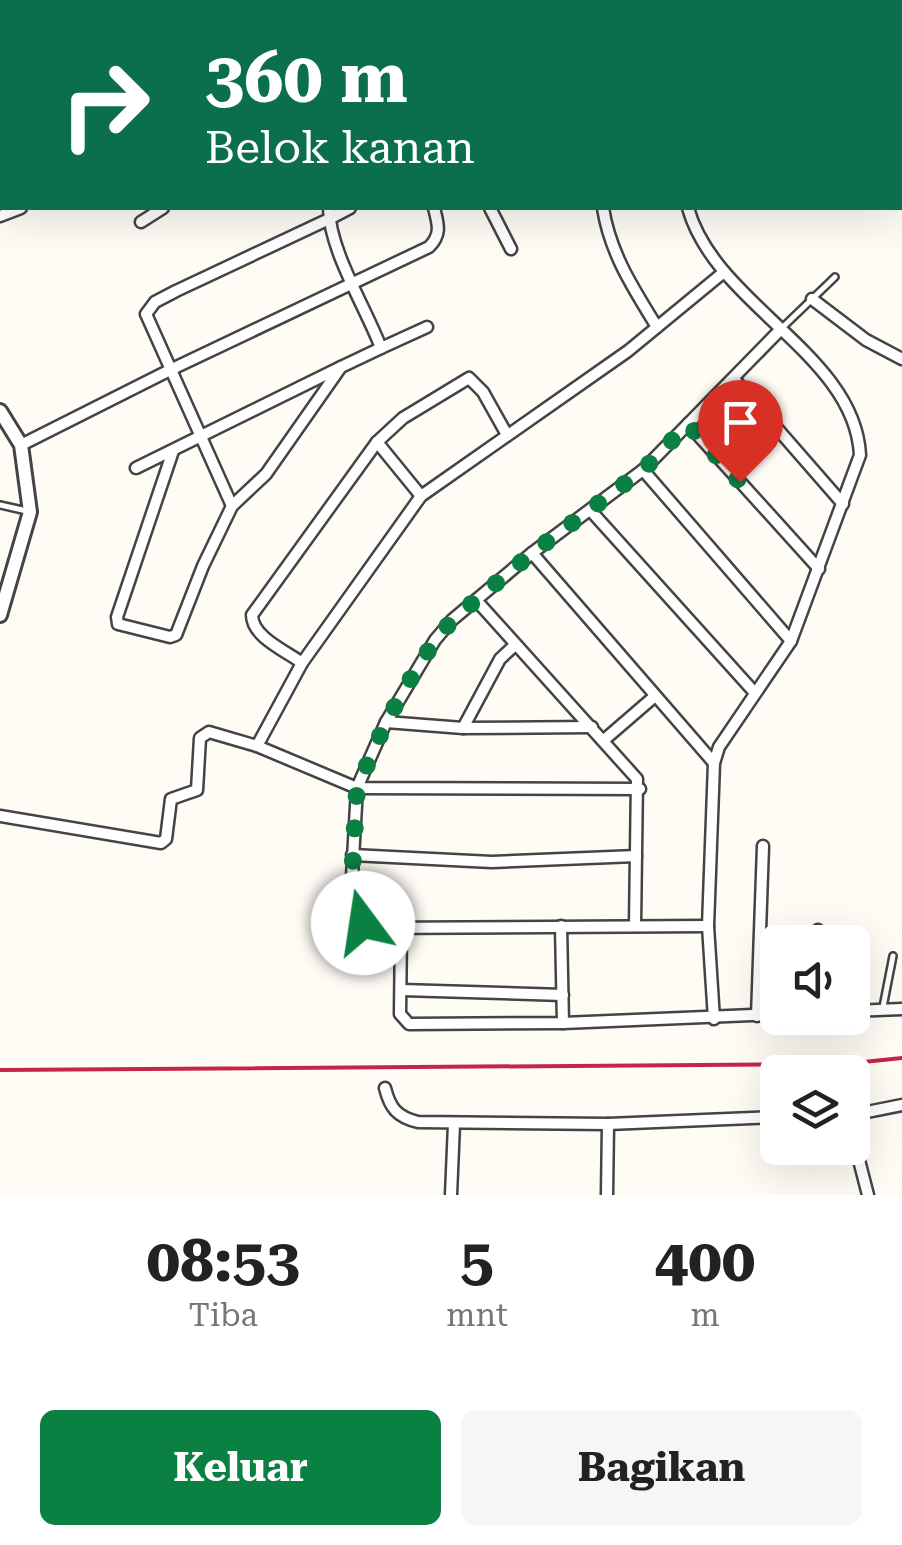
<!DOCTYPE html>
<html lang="id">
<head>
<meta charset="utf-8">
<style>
  :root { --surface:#fff; --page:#f6f6f6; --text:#222; --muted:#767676; --accent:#0b8043 }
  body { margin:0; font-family:"Roboto Serif",serif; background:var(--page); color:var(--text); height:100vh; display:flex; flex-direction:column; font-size:38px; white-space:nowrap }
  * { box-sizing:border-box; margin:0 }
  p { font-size:32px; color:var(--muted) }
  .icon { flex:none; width:55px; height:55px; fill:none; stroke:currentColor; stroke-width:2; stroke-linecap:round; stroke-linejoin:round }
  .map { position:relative; height:1195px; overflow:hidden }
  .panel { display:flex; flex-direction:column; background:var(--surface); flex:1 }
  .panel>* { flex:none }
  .hud { position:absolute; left:0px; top:0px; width:902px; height:210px; box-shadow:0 10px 40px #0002; background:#0b6e4f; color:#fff; overflow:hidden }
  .fabs { position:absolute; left:760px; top:925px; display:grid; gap:20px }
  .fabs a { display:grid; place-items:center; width:110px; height:110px; border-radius:15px; background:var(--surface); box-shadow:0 10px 40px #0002; font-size:50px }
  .pin { position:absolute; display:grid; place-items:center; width:85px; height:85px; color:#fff; margin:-102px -42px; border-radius:50% 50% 50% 0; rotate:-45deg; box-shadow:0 0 10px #0007 }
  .pin .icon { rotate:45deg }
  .me { position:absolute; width:110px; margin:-55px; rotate:346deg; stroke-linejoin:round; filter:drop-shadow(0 0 8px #0008) }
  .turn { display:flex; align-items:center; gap:35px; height:210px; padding:0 40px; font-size:45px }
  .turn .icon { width:130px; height:130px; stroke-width:2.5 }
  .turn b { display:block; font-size:70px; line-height:85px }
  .eta { display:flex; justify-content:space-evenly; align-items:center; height:170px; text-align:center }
  .eta b { font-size:60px; font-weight:700; line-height:70px }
  .action { display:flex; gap:20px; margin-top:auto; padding:20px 40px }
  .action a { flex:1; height:115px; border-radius:15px; background:var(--accent); color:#fff; font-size:40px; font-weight:700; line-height:115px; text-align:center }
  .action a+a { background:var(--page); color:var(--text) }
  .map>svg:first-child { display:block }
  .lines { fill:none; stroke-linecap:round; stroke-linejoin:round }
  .service-casing { stroke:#444; stroke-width:10 }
  .minor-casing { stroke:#444; stroke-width:15 }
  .tertiary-casing { stroke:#444; stroke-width:18 }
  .service { stroke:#fff; stroke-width:5 }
  .minor { stroke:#fff; stroke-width:10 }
  .tertiary { stroke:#fff; stroke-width:12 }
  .rail { stroke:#c62448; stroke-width:4 }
  .route { stroke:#0b8043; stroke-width:18; stroke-dasharray:0 32.4 }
</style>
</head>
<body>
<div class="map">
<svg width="902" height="1195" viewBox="0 0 902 1195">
  <rect width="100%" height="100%" fill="#fffbf5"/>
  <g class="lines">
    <defs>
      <g id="service">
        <path d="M 783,327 L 835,277"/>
        <path d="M 0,505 L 27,511"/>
        <path d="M 883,1007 L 893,956"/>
      </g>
      <g id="minor">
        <path d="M 159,0 L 160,2"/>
        <path d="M 398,0 L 398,2"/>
        <path d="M 457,0 L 457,2"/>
        <path d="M 337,2 L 337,0"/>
        <path d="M 517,2 L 517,0"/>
        <path d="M 582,2 L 582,0"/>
        <path d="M 698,2 L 700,0"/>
        <path d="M 803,2 L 804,0"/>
        <path d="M 817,2 L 822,0"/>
        <path d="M 0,72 L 2,71"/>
        <path d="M 0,132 L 2,131"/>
        <path d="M 900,166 L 902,166"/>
        <path d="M 329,208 C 329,250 366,308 381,348 L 341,367 L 266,474 L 232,506 L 146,314 L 155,302 L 176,291 L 329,219 L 350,208"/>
        <path d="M 490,208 L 511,249"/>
        <path d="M 603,208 C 610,253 633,288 657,327"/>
        <path d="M 688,208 C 715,305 855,354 860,455 L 791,641 L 719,747 L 714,763 L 708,926 L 714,1019"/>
        <path d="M 0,216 L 21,208"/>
        <path d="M 141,222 L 163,208"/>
        <path d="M 812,299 L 866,340 L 902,359"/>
        <path d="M 381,348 L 427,327"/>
        <path d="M 734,379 L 843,504"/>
        <path d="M 688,424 L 819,569"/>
        <path d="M 377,442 L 421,496"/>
        <path d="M 21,445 L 172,369 L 429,247 C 442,234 438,224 434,208"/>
        <path d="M 173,451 L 117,617 L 118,624 L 170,637 L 176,635 L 203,566 L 232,506"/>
        <path d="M 136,468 L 341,367"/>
        <path d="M 643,470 L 791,641"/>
        <path d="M 591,511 L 755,693"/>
        <path d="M 532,553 L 714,763"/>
        <path d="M 476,600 L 637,779 L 635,925"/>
        <path d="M 302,663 C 286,651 252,637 252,615 L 377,442 L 403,418 L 469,378 L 483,392 L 506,433"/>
        <path d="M 386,722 L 463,728 L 592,727"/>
        <path d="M 463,728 L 500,659 L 515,645"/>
        <path d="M 604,740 L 655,696"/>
        <path d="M 640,789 L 357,788 L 257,746 L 302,663 L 421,496 L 628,351 L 724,272"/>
        <path d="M 0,816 L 161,843 L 166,839 L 171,799 L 197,790 L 200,738 L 209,732 L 257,746"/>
        <path d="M 352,855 L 492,862 L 636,856"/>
        <path d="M 561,926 L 563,1023"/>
        <path d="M 708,926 L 371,928 L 363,923 L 351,894 L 357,788 L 386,722 L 435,640 L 452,620 L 532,553 L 643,470 L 781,329"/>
        <path d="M 401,929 L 400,1014 L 409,1024 L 563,1023 L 778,1014"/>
        <path d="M 815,942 L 818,930"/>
        <path d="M 402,990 L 563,995"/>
        <path d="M 852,1011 L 902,1009"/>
        <path d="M 757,1016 L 763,846"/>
        <path d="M 385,1088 C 390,1108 397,1117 418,1122 L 608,1124 L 778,1117"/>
        <path d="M 852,1115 L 902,1105"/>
        <path d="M 852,1133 L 868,1195"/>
        <path d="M 451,1195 L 454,1124"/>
        <path d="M 607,1195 L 608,1124"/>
      </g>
      <path id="tertiary" d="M 0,411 L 21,445 L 30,512 L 0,615"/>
    </defs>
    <use href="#service" class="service-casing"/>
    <use href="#minor" class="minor-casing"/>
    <use href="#tertiary" class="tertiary-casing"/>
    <use href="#service" class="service"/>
    <use href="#minor" class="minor"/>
    <use href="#tertiary" class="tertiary"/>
    <path class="rail" d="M 0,1070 L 844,1064 L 902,1058"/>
  </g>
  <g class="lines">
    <path class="route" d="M 363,923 L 351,894 L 357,788 L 386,722 L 422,659 L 452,620 L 532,553 L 643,470 L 688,424 L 740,482"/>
  </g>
</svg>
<div class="fabs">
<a><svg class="icon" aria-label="sound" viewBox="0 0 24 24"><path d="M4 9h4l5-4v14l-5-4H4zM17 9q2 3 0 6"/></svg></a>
<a><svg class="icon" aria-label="layers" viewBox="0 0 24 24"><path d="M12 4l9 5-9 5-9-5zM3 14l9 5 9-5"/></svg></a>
</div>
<div class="pin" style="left:740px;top:482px;background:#d93025"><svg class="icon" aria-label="arrive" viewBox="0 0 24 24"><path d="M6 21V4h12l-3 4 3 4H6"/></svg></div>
<svg class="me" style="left:363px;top:923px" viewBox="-20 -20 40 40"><circle r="19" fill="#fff"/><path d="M0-13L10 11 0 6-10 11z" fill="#0b8043"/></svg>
<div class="hud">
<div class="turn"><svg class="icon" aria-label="right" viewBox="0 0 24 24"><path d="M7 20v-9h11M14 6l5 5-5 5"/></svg><div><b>360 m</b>Belok kanan</div></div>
</div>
</div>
<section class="panel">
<div class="eta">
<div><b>08:53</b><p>Tiba</p></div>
<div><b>5</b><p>mnt</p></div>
<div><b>400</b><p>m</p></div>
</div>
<div class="action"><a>Keluar</a><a>Bagikan</a></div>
</section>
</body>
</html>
